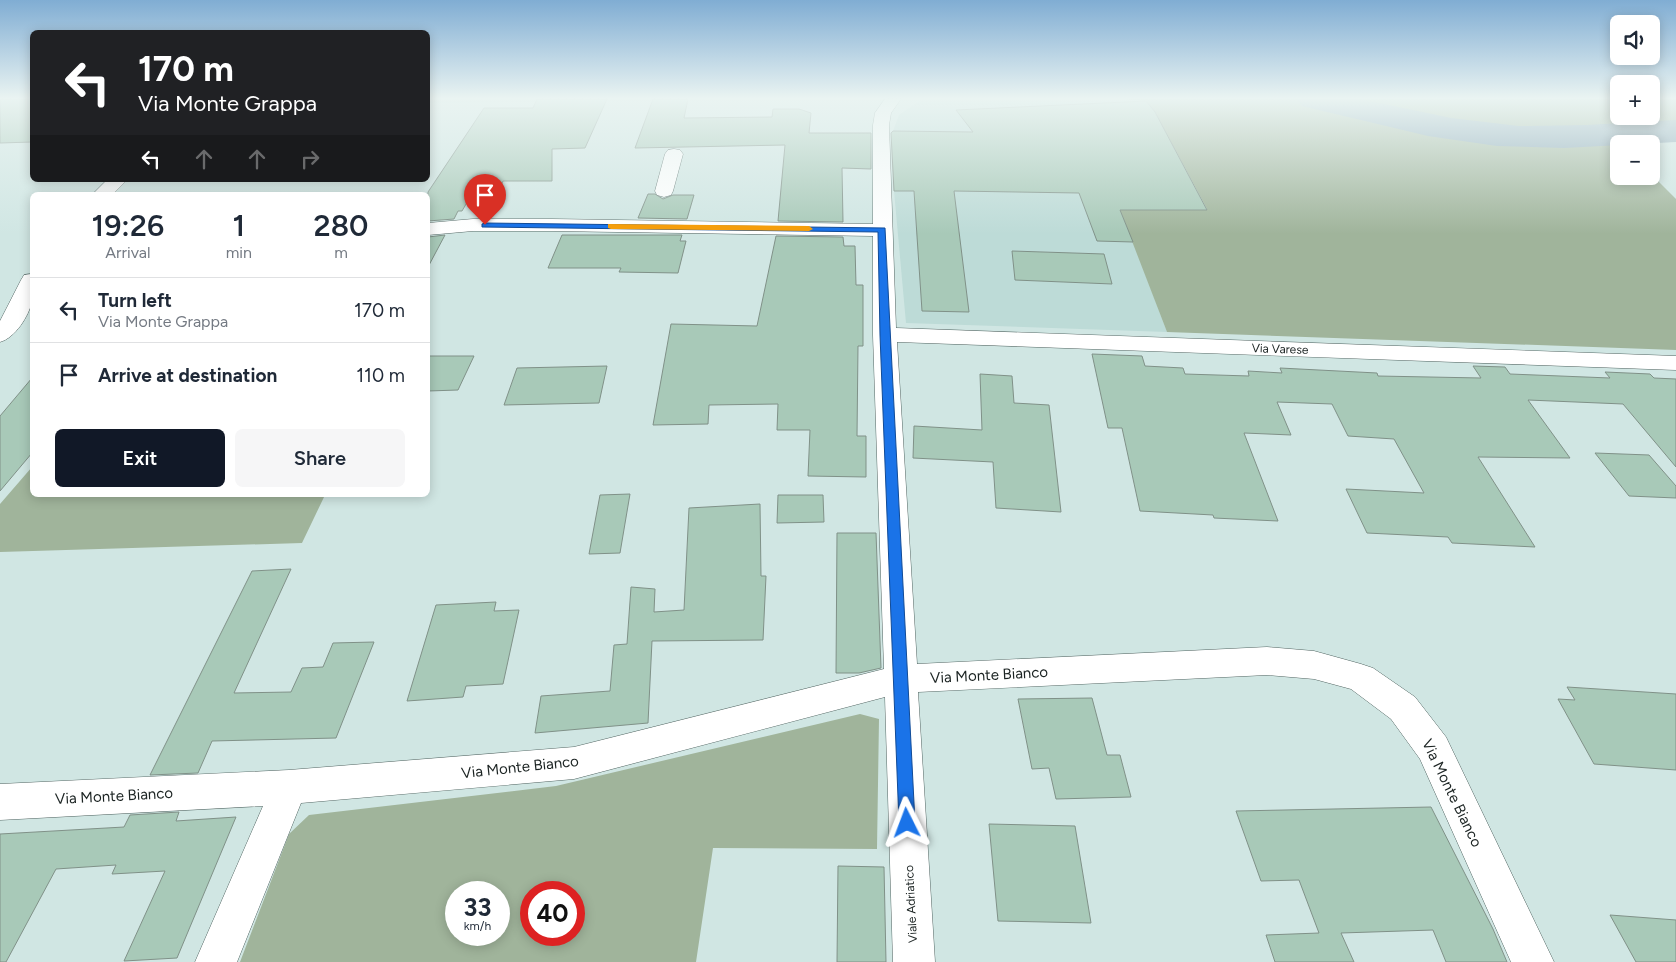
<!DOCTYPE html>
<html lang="en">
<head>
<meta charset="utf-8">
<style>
  :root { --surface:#fff; --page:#f6f6f7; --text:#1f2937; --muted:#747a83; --line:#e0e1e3; --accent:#111827 }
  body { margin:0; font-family:Figtree,sans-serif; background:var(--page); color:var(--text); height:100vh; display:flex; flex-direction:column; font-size:19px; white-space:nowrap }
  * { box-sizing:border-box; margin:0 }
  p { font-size:16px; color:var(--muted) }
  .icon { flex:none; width:28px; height:28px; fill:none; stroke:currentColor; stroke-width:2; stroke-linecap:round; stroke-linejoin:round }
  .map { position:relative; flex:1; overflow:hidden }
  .details { position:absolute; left:30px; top:192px; width:400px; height:305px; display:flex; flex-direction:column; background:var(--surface); border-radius:8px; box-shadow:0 2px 12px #0003 }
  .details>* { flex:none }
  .top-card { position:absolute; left:30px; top:30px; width:400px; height:152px; border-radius:8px; box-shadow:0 2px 12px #0003; background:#202124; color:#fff; overflow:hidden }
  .controls { position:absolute; left:1610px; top:15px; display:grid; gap:10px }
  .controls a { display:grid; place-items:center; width:50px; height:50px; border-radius:8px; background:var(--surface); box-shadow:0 2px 12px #0003; font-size:25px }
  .speed { position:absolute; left:445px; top:881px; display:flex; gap:10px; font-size:25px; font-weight:700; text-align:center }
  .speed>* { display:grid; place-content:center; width:65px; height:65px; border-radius:50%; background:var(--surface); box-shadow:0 2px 12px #0003; line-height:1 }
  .speed small { font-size:12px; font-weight:400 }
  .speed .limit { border:8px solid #d22; background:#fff; color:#111 }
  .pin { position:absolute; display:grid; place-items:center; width:42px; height:42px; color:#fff; margin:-51px -21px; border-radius:50% 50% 50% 0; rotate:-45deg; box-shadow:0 0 5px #0007 }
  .pin .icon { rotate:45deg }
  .me { position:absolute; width:55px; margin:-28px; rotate:357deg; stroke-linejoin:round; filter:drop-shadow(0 0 4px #0008) }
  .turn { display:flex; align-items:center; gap:18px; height:105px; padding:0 25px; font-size:22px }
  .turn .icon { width:65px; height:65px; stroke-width:2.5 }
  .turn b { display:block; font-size:35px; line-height:42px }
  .lanes { display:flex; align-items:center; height:48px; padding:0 25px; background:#0003; justify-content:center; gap:25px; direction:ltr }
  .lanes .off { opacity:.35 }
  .eta { display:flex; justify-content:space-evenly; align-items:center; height:85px; text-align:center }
  .eta b { font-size:30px; font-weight:600; line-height:35px }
  .primary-button { display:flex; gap:10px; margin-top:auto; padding:10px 25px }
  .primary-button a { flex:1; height:58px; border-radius:8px; background:var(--accent); color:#fff; font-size:20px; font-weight:600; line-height:58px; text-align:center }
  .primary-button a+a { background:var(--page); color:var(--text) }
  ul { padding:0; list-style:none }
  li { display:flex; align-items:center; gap:15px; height:65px; padding:0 25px; border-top:1px solid var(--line) }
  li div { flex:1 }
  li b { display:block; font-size:19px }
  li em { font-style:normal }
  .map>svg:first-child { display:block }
  .built { fill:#bddbd7 }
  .green { fill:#a0b49b; fill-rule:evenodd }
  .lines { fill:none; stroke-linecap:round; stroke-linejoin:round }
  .river { fill:#85a2b4; fill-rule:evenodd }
  .building { fill:#a8c9b8; stroke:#809188 }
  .minor-casing { stroke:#536663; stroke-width:1 }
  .minor { fill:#fff; fill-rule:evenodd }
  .route { fill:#1a73e8; stroke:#114b97 }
  .slow { fill:#f59e0b }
  .labels { text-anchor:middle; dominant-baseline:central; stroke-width:4; stroke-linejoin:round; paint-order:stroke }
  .street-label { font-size:12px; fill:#1b2322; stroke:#fff }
  .near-street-label { font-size:15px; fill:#1b2322; stroke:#fff }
</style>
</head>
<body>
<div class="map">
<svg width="1676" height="962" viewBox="0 0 1676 962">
  <rect width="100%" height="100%" fill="#d0e6e3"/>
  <g class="built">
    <path d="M 428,99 L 765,99 L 428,103 Z"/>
    <path d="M 922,99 L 1146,101 L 1155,112 L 1208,210 L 1121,210 L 1167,332 L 906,323 L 894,191 L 893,131 L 899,115 Z"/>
  </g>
  <g class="green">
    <path d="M 1122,99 L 1619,99 L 1619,116 L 1651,116 L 1651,99 L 1676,99 L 1676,127 L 1524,133 L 1536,141 L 1622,138 L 1627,144 L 1619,144 L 1619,176 L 1651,176 L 1651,174 L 1676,199 L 1676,350 L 1167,332 L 1120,210 L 1207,209 L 1155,112 L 1146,101 Z"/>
    <path d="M 32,467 L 32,495 L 325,495 L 302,543 L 0,552 L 0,504 Z"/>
    <path d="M 860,714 L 879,719 L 877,849 L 713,848 L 696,962 L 240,962 L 289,834 L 309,815 L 556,786 ZM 456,892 L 499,892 L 499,935 L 456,935 ZM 531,892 L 574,892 L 574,935 L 531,935 Z"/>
  </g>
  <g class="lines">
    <path class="river" d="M 1297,99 L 1360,99 L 1451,118 L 1519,126 L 1586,125 L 1676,120 L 1676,142 L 1564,148 L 1497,146 L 1428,136 L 1302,106 Z"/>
  </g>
  <g class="building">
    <path d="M 0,99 L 32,99 L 32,142 L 0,143 Z"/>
    <path d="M 537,99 L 607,99 L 585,148 L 552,149 L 552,181 L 503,181 L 498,192 L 473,192 L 462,211 L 458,211 L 454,219 L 428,221 L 428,192 L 484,108 L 533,108 Z"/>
    <path d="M 653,99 L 688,99 L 684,118 L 772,117 L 773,109 L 799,109 L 811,113 L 809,133 L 871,133 L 871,169 L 842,168 L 843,222 L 778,221 L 785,145 L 635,148 Z"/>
    <path d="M 1146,101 L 1155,112 L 1207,210 L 1120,210 L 1133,242 L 1097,241 L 1079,193 L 954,191 L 969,312 L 922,311 L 914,191 L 894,191 L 891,133 L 893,131 L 973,132 L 956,110 Z"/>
    <path d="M 648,194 L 655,194 L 663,199 L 673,195 L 694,195 L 687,219 L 638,218 Z"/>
    <path d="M 445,235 L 428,267 L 428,237 Z"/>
    <path d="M 562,235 L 682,235 L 680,241 L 686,241 L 678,273 L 619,272 L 621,268 L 548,268 Z"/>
    <path d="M 776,236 L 843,237 L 844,246 L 855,246 L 856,285 L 863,285 L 863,346 L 858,346 L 857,436 L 866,436 L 866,477 L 808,476 L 810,430 L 777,430 L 778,404 L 709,405 L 708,424 L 653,425 L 671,324 L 757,326 Z"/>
    <path d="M 1012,251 L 1104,254 L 1112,284 L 1015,280 Z"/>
    <path d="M 1092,354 L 1142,356 L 1145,366 L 1183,368 L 1185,374 L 1249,376 L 1248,371 L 1282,373 L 1280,368 L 1377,373 L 1378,376 L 1481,378 L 1473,366 L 1505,367 L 1510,374 L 1610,378 L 1605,372 L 1650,374 L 1654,378 L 1676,379 L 1676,467 L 1623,404 L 1528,400 L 1570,458 L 1478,457 L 1535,547 L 1452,543 L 1448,537 L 1367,533 L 1346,489 L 1424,493 L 1394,439 L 1348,436 L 1332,404 L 1277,402 L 1291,435 L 1244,433 L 1278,521 L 1214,518 L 1213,515 L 1140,511 L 1122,428 L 1108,428 Z"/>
    <path d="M 428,356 L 474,356 L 458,390 L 428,391 Z"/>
    <path d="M 607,366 L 599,403 L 504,405 L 517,368 Z"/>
    <path d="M 980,374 L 1012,376 L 1014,403 L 1049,405 L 1061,512 L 996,508 L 993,462 L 913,458 L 914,426 L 982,430 Z"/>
    <path d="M 32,378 L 32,453 L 0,491 L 0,416 Z"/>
    <path d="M 1595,453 L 1649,455 L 1676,486 L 1676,498 L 1629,496 Z"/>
    <path d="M 630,494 L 620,553 L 589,554 L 600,495 Z"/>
    <path d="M 778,495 L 823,495 L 824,522 L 777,523 Z"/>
    <path d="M 760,504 L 761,576 L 766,576 L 763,640 L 652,641 L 648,723 L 535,733 L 541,696 L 610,691 L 614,645 L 627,644 L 631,587 L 655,589 L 654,612 L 684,610 L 689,508 Z"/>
    <path d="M 837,533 L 876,533 L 881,668 L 859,673 L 836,673 Z"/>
    <path d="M 291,569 L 234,693 L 291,692 L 302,668 L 323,667 L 333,643 L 374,642 L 336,738 L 212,741 L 198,773 L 150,775 L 252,571 Z"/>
    <path d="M 496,602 L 494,611 L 519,610 L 503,684 L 466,686 L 463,697 L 407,701 L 436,605 Z"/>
    <path d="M 1567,687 L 1676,694 L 1676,770 L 1594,764 L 1558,699 L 1575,700 Z"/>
    <path d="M 1092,698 L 1107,755 L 1120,755 L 1131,797 L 1056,799 L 1049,768 L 1032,769 L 1018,699 Z"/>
    <path d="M 1431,807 L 1493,929 L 1507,962 L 1446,962 L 1433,930 L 1341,933 L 1354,962 L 1275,962 L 1266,935 L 1319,933 L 1299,880 L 1261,881 L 1236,811 Z"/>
    <path d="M 179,812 L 176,821 L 236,817 L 177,958 L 124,961 L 165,871 L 112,874 L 116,865 L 56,869 L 6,962 L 0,962 L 0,834 L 124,827 L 130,815 Z"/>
    <path d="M 989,824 L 1075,826 L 1091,923 L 998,921 Z"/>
    <path d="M 838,866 L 884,867 L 886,962 L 837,962 Z"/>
    <path d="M 1610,915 L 1676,920 L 1676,962 L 1636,962 Z"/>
  </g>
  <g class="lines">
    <defs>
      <g id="minor">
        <path d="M 885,99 L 901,99 L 891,113 L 889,125 L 896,328 L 1676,356 L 1676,370 L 897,342 L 917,664 L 1267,647 L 1314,651 L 1361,664 L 1373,668 L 1415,697 L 1446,737 L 1554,962 L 1511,962 L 1420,759 L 1391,719 L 1351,689 L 1314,679 L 1267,675 L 918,692 L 935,962 L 893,962 L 885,697 L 574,779 L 301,803 L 237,962 L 195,962 L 263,806 L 0,820 L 0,784 L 289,770 L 574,747 L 884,669 L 873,335 L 873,236 L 552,231 L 473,231 L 428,235 L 428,223 L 473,219 L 552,219 L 873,224 L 873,125 L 875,113 Z"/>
        <path d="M 674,149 L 680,150 L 683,154 L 673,191 L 671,195 L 664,197 L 657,195 L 655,191 L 665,154 L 668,150 Z"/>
        <path d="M 107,180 L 127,180 L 112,195 L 92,195 Z"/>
        <path d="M 32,274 C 33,281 34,293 32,301 C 29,316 15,338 0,342 L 0,321 L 21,280 L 24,275 Z"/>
      </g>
    </defs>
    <use href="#minor" class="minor-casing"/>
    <use href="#minor" class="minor"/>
  </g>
  <linearGradient id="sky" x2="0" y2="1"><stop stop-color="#80add3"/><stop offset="0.42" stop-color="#eaf4f2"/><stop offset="1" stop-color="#eaf4f2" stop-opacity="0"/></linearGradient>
  <rect width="1676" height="234" fill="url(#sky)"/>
  <path class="route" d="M 485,223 L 885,228 L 915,823 L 913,829 L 907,831 L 902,829 L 899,823 L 880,335 L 878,232 L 482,227 L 482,224 Z"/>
  <path class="slow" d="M 608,224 L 809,226 L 813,229 L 809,231 L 611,229 L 608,228 Z"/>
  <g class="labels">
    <g class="street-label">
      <text transform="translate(1280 349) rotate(2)">Via Varese</text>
      <text transform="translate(911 904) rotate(-93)">Viale Adriatico</text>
    </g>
    <g class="near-street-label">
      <text transform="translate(989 675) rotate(-3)">Via Monte Bianco</text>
      <text transform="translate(520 767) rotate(-6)">Via Monte Bianco</text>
      <text transform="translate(1452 793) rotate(64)">Via Monte Bianco</text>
      <text transform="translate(114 796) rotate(-3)">Via Monte Bianco</text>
    </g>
  </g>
</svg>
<div class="controls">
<a><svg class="icon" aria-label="sound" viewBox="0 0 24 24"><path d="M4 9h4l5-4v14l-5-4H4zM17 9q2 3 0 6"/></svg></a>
<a>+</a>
<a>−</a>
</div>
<div class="speed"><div>33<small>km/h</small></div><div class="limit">40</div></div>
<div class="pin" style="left:485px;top:225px;background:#d93025"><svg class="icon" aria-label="arrive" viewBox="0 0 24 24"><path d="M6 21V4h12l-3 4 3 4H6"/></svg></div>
<svg class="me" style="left:907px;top:823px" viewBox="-20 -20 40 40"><path d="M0-17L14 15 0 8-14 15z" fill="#1a73e8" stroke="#fff" stroke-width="4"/></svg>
<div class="top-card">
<div class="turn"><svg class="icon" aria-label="left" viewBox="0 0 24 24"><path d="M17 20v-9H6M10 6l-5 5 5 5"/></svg><div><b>170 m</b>Via Monte Grappa</div></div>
<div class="lanes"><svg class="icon" aria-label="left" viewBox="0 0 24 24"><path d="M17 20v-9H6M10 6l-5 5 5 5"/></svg><svg class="icon off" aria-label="ahead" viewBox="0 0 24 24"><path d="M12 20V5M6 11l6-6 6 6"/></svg><svg class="icon off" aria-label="ahead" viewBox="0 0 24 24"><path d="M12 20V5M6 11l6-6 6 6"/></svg><svg class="icon off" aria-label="right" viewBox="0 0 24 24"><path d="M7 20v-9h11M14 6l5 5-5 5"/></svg></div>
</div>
<section class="details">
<div class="eta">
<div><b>19:26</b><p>Arrival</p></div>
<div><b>1</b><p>min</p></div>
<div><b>280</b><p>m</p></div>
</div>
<ul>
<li><svg class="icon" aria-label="left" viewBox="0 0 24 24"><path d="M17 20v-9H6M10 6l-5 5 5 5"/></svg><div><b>Turn left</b><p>Via Monte Grappa</p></div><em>170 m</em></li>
<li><svg class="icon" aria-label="arrive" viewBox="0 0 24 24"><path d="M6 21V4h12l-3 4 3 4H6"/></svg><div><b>Arrive at destination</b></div><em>110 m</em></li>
</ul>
<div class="primary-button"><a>Exit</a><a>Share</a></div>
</section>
</div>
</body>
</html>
